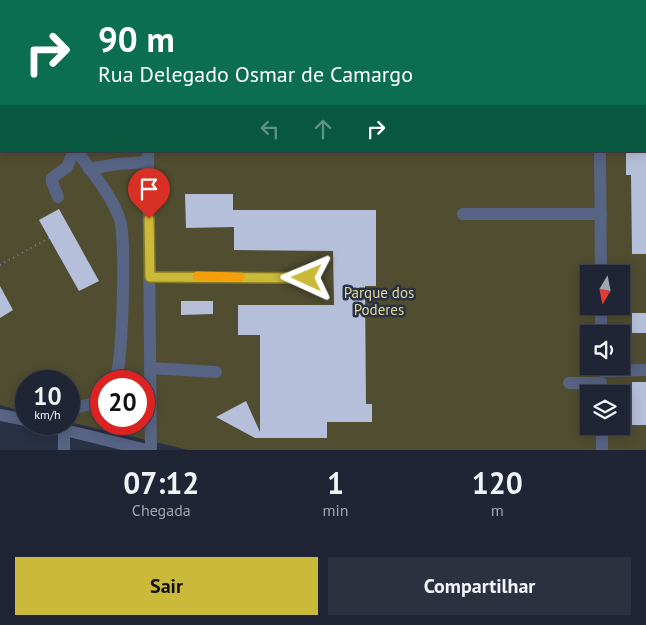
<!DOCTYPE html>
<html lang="pt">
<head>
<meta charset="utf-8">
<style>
  :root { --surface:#1f2534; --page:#2c3140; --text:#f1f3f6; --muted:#a1a5ac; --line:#3c424f; --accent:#cbba39 }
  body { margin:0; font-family:"PT Sans",sans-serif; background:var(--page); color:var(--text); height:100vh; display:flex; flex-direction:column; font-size:19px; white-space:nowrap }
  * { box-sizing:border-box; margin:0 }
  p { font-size:16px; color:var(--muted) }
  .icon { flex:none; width:28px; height:28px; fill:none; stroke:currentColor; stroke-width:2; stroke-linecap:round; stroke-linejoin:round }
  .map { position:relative; height:450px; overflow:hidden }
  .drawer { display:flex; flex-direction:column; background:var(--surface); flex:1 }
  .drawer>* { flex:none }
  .banner { position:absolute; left:0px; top:0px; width:646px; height:152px; box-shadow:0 2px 12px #0003,0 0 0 1px var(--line); background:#0b6e4f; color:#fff; overflow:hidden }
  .needle { width:32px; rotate:190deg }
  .controls { position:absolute; left:580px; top:265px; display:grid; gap:10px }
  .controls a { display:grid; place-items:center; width:50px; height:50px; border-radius:0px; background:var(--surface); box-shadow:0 2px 12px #0003,0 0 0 1px var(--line); font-size:25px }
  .speed { position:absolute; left:15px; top:370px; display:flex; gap:10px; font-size:25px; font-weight:700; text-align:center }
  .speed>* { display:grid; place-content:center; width:65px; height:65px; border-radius:50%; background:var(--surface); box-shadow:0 2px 12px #0003,0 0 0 1px var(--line); line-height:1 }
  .speed small { font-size:12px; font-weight:400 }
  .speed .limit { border:8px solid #d22; background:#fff; color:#111 }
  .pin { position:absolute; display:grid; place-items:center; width:42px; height:42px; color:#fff; margin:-51px -21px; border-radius:50% 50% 50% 0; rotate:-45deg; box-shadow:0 0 5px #0007 }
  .pin .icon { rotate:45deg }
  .me { position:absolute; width:55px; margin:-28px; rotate:271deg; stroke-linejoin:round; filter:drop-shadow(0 0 4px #0008) }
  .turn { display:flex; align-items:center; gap:18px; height:105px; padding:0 15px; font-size:22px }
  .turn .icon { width:65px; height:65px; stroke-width:2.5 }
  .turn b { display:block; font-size:35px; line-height:42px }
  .lanes { display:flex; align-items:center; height:48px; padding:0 15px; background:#0003; justify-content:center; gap:25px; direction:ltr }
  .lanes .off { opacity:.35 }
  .eta { display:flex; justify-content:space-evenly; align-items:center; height:85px; text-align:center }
  .eta b { font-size:30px; font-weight:800; line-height:35px }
  .button { display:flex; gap:10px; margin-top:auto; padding:10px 15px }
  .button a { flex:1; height:58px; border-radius:0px; background:var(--accent); color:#111; font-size:20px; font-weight:800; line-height:58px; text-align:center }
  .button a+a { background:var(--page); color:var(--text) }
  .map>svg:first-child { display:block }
  .green { fill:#514d31; fill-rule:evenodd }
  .building { fill:#b5bfd9 }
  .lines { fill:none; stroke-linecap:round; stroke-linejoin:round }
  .path { stroke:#7b8293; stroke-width:2; stroke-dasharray:1 4; stroke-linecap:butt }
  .minor { stroke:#576484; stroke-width:12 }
  .route-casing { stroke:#847925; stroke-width:12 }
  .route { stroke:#cbba39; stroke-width:9 }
  .slow { stroke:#f59e0b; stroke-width:9 }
  .labels { text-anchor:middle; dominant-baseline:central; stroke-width:5; stroke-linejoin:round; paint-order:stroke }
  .park-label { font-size:15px; fill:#e3d994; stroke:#293145 }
</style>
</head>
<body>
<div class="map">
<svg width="646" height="450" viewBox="0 0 646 450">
  <rect width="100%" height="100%" fill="#293145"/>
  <path class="green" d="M 0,0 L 646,0 L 646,450 L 189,450 L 69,422 L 69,381 L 26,381 L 26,412 L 0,405 ZM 1,1 L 645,1 L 645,151 L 1,151 ZM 589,274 L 621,274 L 621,306 L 589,306 ZM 589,334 L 621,334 L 621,366 L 589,366 ZM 101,381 L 144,381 L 144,424 L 101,424 ZM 589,394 L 621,394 L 621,426 L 589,426 Z"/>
  <g class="building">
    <path d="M 626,151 L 646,151 L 646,254 L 632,254 L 631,175 L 626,175 Z"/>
    <path d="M 185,194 L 233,194 L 233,210 L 376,210 L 376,286 L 365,286 L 366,404 L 372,404 L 372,422 L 327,422 L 327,438 L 255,438 L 216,417 L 246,401 L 260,432 L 260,335 L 238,335 L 238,305 L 334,305 L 333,251 L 234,250 L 234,227 L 186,228 Z"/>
    <path d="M 59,209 L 99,281 L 79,291 L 39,220 Z"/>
    <path d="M 0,286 L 13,310 L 0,318 Z"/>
    <path d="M 181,301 L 213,301 L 213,314 L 181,315 Z"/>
    <rect x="632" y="313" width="14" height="20"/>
    <rect x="632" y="382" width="14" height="43"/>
  </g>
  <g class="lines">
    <path class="path" d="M 0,265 L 49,238"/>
    <g class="minor">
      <path d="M 147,0 L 147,1"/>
      <path d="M 600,0 L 600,1"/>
      <path d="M 385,1 L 385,0"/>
      <path d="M 645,113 L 646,113"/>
      <path d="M 77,151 C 92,173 112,195 120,220 C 126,238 123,365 115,381"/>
      <path d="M 148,151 L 151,450"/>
      <path d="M 600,151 L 601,274"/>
      <path d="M 89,169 L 117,164 L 148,162"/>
      <path d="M 58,197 L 52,182 L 52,178 L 67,167 L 74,151"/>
      <path d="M 463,214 L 601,214"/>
      <path d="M 149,277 L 307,278"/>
      <path d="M 601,306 L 601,334"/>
      <path d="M 150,368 L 216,372"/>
      <path d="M 602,371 L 646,370"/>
      <path d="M 569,383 L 601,383"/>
      <path d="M 69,406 L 79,407 L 101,401"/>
      <path d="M 0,415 L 26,420"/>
      <path d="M 40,424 L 147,450"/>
      <path d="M 602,426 L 602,450"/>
      <path d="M 64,430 L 64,450"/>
    </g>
  </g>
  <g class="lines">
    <defs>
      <path id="route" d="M 149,219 L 150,277 L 307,278"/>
    </defs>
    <use href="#route" class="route-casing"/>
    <use href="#route" class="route"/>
    <path class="slow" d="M 197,276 L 240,277"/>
  </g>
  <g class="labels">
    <g class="park-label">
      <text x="379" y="292">Parque dos<tspan x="379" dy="17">Poderes</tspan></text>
    </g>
  </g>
</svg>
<div class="controls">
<a><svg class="needle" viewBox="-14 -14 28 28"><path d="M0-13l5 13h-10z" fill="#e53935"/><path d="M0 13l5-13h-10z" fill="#a1a5ac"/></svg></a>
<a><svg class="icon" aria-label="sound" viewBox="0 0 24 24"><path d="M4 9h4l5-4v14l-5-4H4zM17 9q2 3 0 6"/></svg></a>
<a><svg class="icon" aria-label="layers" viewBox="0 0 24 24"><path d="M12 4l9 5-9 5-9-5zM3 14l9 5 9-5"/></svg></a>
</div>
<div class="speed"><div>10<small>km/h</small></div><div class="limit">20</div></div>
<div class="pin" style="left:149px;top:219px;background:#d93025"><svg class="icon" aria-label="arrive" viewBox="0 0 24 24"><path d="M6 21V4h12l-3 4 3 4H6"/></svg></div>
<svg class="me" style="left:307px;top:278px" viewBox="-20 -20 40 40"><path d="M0-17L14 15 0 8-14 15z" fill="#cbba39" stroke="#fff" stroke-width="4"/></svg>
<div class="banner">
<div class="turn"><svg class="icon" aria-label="right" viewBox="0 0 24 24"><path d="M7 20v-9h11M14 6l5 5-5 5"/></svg><div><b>90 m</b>Rua Delegado Osmar de Camargo</div></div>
<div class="lanes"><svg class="icon off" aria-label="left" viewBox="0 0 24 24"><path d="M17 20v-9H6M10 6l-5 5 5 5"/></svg><svg class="icon off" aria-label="ahead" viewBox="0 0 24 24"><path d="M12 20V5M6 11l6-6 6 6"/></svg><svg class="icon" aria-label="right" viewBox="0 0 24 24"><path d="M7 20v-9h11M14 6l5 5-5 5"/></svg></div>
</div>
</div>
<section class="drawer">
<div class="eta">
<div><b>07:12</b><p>Chegada</p></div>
<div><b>1</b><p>min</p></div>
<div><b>120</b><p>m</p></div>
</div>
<div class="button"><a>Sair</a><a>Compartilhar</a></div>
</section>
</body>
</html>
